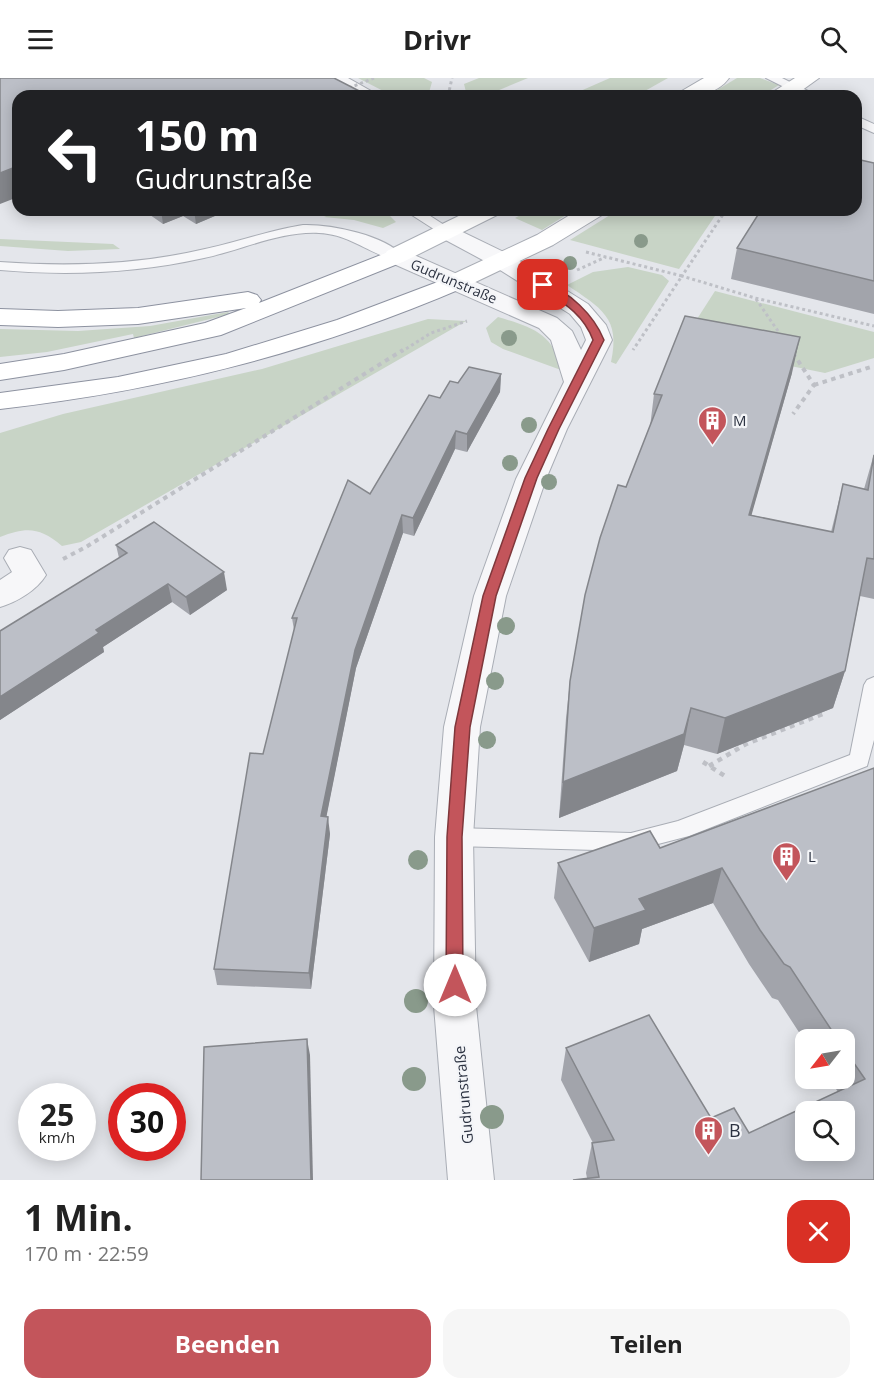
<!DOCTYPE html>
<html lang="de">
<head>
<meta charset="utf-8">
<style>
  :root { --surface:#fff; --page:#f6f6f6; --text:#222; --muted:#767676; --accent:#c3555b }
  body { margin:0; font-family:"Open Sans",sans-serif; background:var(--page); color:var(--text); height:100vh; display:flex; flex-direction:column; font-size:22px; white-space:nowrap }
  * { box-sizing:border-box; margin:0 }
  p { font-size:20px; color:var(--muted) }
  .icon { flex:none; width:33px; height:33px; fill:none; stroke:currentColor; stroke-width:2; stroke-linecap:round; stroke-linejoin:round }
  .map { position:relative; height:1102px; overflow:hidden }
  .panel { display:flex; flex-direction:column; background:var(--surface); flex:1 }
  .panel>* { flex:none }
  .guide { position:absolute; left:12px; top:12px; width:850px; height:126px; border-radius:18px; box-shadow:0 3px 15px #0003; background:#202124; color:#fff; overflow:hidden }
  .needle { width:39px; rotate:239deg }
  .controls { position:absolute; left:795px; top:951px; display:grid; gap:12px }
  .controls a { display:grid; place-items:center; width:60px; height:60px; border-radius:12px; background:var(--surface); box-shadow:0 3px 15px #0003; font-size:30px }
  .speed { position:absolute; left:18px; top:1005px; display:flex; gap:12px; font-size:30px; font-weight:700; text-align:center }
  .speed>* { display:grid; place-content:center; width:78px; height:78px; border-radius:50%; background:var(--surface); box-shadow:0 3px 15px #0003; line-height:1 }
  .speed small { font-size:15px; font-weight:400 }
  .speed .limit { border:9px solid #d22; background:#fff; color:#111 }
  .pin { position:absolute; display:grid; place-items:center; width:51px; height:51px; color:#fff; margin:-26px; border-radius:12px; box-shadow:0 3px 9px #0006 }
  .me { position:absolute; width:66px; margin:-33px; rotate:0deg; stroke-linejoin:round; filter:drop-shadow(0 0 4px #0008) }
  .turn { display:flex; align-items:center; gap:21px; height:126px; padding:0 24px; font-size:27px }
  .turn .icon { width:78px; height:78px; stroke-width:2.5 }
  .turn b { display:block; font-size:42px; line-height:51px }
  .round { display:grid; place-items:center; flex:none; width:63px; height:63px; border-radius:18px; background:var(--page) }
  .headline { display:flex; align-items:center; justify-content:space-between; height:102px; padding:0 24px }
  h1 { font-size:36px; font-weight:700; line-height:45px }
  .cta { display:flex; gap:12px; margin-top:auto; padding:12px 24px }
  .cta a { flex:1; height:69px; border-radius:18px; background:var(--accent); color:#fff; font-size:24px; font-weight:700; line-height:69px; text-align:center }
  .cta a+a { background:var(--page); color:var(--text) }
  header { display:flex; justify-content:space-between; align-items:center; height:78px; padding:0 24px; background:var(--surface); font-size:27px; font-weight:700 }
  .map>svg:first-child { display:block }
  .green { fill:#c8d4c6 }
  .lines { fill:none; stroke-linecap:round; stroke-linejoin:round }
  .service-casing { stroke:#a9adb5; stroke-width:2 }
  .minor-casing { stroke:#a9adb5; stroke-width:2 }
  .secondary-casing { stroke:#a9adb5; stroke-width:2 }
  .motorway-casing { stroke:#8d92a0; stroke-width:2 }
  .path-far2 { stroke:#bec0c6; stroke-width:3; stroke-dasharray:3 3; stroke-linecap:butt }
  .path-far1 { stroke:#bec0c6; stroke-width:4; stroke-dasharray:4.5 4.5; stroke-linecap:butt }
  .path { stroke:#bec0c6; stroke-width:4.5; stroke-dasharray:5 5; stroke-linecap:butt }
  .service { fill:#f7f7f9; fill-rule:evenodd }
  .minor { fill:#f7f7f9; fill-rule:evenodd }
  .secondary { fill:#fff; fill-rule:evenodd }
  .motorway { fill:#fff; fill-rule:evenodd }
  .path-bridge { stroke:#bec0c6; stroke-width:3; stroke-dasharray:3 3; stroke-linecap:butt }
  .tree { fill:#899a8b }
  .wall { fill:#a2a4ab }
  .shaded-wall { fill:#84868b }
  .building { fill:#bcbfc7; stroke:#84868b; stroke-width:1.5; fill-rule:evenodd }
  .route { fill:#c3555b; stroke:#7f373b; stroke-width:1.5 }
  .labels { text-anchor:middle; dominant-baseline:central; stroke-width:4.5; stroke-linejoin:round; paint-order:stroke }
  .far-street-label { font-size:14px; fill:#2d3342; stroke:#f4f5f8 }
  .poi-label { font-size:15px; fill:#2d3342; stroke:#f4f5f8; text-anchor:start }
  .street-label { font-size:15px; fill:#2d3342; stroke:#f4f5f8 }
  .near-poi-label { font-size:18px; fill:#2d3342; stroke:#f4f5f8; text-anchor:start }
</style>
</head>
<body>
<header><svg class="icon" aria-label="menu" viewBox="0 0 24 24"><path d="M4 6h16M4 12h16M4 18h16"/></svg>Drivr<svg class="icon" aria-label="search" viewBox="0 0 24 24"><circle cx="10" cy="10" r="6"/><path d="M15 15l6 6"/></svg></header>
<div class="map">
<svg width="874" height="1102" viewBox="0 0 874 1102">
  <rect width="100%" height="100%" fill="#e4e6eb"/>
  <g class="green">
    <path d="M 358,0 L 424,0 L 432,4 L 428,18 L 393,18 Z"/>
    <path d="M 479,0 L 528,0 L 485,18 L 467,18 L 464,6 Z"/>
    <path d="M 610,0 L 668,0 L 636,18 L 569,18 Z"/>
    <path d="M 737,0 L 760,0 L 779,7 L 761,18 L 707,18 Z"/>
    <path d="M 341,132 L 384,132 L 396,144 L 383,150 L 354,142 L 324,139 Z"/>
    <path d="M 530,132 L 574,132 L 542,152 L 515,140 Z"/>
    <path d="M 618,132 L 719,132 L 679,191 L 570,162 Z"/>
    <path d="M 0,161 L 113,166 L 120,171 L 68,173 L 0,168 Z"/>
    <path d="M 628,189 L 662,197 L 669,203 L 616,286 L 611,284 C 621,240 601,230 567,207 L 593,194 Z"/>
    <path d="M 715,213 L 874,254 L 874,280 L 825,295 L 681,266 Z"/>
    <path d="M 228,234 L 230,236 L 134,260 L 133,256 L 47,274 L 0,279 L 0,251 L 78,253 L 150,248 Z"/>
    <path d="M 498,239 C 531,249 554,255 561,292 L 503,271 L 491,264 L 486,250 Z"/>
    <path d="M 428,241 L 466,243 L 81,464 L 62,468 C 39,449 27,449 0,459 L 0,355 L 63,336 L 262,291 Z"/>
  </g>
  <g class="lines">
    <defs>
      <g id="service">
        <path d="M 333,0 L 348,0 L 380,18 L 365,18 Z"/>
        <path d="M 766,0 L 782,0 L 818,18 L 802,18 Z"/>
        <path d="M 856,38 L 874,46 L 874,55 L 856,47 Z"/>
        <path d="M 404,132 L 421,132 L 455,154 L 448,158 L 443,157 Z"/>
        <path d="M 303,147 C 330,146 385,157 403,178 L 396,182 C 369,176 349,156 319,155 C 280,153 242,172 204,180 C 137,195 68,198 0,192 L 0,184 C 69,189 138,187 205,171 C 238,164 270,152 303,147 Z"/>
        <path d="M 874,599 L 874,662 L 867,688 L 689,758 L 631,773 L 454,768 L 446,766 L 443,759 L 446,752 L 454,750 L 631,755 L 678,743 L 850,677 L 864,607 L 867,602 Z"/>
      </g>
      <g id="minor">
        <path d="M 448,147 L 510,177 L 588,226 L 606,247 L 612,262 L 567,351 L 546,401 L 506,518 L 480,649 L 473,759 L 476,928 L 494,1102 L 448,1102 L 434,928 L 435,759 L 444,649 L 474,518 L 516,401 L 564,304 L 551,262 L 539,250 L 387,183 L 384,178 L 387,173 L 396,171 L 405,173 L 557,240 L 572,253 L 581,272 L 586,262 L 581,249 L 570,236 L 492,187 L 440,159 L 436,154 L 440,149 Z"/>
        <path d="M 20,469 L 31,472 L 46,497 C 37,512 17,524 0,529 L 0,502 L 12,494 L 4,480 L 9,472 Z"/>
      </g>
      <g id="secondary">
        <path d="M 704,0 L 729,0 C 717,17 695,18 677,18 L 680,14 Z"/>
        <path d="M 795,0 L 819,0 L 794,18 L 770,18 L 773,14 Z"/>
        <path d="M 471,132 L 501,132 L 497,137 L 405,183 L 396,185 L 387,183 L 384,178 L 387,173 Z"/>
        <path d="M 578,132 L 606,132 L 602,137 L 553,167 L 465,209 L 456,211 L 447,209 L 444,204 L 447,199 L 537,157 Z"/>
      </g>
      <g id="motorway">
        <path d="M 396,171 L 405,173 L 408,178 L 405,183 L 221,257 L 64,292 L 0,302 L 0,286 L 64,276 L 205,245 L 246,230 L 138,246 L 58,249 L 0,247 L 0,231 L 58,233 L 138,230 L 248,214 L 257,217 L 261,222 L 259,225 Z"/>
        <path d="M 456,197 L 465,199 L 468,204 L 465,209 C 311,275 165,312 0,331 L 0,315 L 118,299 L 226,276 L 337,242 Z"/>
      </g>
    </defs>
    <use href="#service" class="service-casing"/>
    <use href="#minor" class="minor-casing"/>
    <use href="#secondary" class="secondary-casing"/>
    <use href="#motorway" class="motorway-casing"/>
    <g class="path-far2">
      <path d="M 448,18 L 452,0"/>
      <path d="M 726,132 L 682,198 L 755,220 L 874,248"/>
      <path d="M 586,174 L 682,198 L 633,272"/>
      <path d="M 577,192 L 606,179"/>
      <path d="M 756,221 L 782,259"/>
      <path d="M 401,274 L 431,255 L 467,243"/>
    </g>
    <g class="path-far1">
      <path d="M 793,275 L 814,307 L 793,336"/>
      <path d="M 814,307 L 874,288"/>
      <path d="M 63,481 L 86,469 L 403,272"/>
    </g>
    <g class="path">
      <path d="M 703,684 L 728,700"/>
      <path d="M 709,688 L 746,666 L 825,635"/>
    </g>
    <use href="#service" class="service"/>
    <use href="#minor" class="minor"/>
    <use href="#secondary" class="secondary"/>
    <use href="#motorway" class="motorway"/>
    <path class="path-bridge" d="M 349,10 L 374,0"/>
  </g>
  <g class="tree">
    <circle cx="641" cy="163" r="7"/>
    <circle cx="570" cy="185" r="7"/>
    <circle cx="509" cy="260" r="8"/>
    <circle cx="529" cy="347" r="8"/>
    <circle cx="510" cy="385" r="8"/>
    <circle cx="549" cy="404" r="8"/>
    <circle cx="506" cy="548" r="9"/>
    <circle cx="495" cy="603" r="9"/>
    <circle cx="487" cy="662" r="9"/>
    <circle cx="418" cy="782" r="10"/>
    <circle cx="416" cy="923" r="12"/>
    <circle cx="414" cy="1001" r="12"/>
    <circle cx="492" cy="1039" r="12"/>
  </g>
  <g class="wall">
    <path d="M 874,85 L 874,236 L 731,201 L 737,170 Z"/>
    <path d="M 143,132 L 229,132 L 196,146 L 183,138 L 163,146 Z"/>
    <path d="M 792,295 L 751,437 L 831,454 L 843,406 L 864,411 L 874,376 L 874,521 L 860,518 L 845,593 L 833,630 L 717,676 L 684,667 L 677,693 L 559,740 L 566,640 L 570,603 L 626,409 L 650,349 L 654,316 Z"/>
    <path d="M 501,296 L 500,314 L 467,374 L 455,371 L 414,458 L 403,455 L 356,590 L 326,739 L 330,756 L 311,911 L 217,907 L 214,891 L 294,552 L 292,540 L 370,416 L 440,320 L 458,305 Z"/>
    <path d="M 116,467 L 227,512 L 190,537 L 172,524 L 103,569 L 104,574 L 0,642 L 0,553 L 119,480 Z"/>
    <path d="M 874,690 L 874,1102 L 587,1100 L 586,1095 L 592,1065 L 593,1065 L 561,1002 L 566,970 L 711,1040 L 749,1055 L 838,1014 L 829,1000 L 844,1000 L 844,962 L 806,962 L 806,965 L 778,922 L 772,920 L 749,886 L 713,825 L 642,851 L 639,866 L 589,884 L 554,820 L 558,785 L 660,770 Z"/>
  </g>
  <g class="shaded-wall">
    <path d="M 18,88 L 18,119 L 0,126 L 0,95 Z"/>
    <path d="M 161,132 L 182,132 L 183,138 L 163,146 Z"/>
    <path d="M 194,132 L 229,132 L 196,146 Z"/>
    <path d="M 800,259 L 792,295 L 741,474 L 749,437 Z"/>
    <path d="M 501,296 L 500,314 L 467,374 L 467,356 Z"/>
    <path d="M 456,353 L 455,371 L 414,458 L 413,440 Z"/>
    <path d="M 402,437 L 403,455 L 356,590 L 323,756 L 321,738 L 355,572 Z"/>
    <path d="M 224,494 L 227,512 L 190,537 L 186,519 Z"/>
    <path d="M 168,506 L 172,524 L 103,569 L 104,574 L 0,642 L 0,619 L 96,552 Z"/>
    <path d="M 845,593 L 833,630 L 717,676 L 725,640 Z"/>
    <path d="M 691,630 L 684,667 L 677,693 L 559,740 L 563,704 Z"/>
    <path d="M 328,739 L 330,756 L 311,911 L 309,895 Z"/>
    <path d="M 722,790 L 713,825 L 642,851 L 639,866 L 589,884 L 594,850 L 639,821 Z"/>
    <path d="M 307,961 L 310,977 L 313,1102 L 311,1102 Z"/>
  </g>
  <g class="building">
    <path d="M 0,0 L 334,0 L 369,18 L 18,18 L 18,88 L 0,95 Z"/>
    <path d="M 856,81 L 874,85 L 874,203 L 737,170 L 761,132 L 856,132 Z"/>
    <path d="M 685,238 L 800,259 L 749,437 L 833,454 L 843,406 L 868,412 L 874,377 L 874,481 L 867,480 L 845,593 L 725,640 L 691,630 L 684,656 L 563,704 L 570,603 L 585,517 L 600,460 L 618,407 L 626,409 L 662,317 L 654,316 Z"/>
    <path d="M 469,289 L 501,296 L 467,356 L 456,353 L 413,440 L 402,437 L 355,572 L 321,738 L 328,739 L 309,895 L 214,891 L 250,675 L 263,676 L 297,540 L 292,540 L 348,402 L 370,416 L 429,317 L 440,320 L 450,303 L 458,305 Z"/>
    <path d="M 154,444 L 224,494 L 186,519 L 168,506 L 96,552 L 99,555 L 0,619 L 0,553 L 127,475 L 116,467 Z"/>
    <path d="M 874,690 L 874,1102 L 573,1102 L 599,1099 L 592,1065 L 614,1062 L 566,970 L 649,937 L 711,1040 L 734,1030 L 749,1055 L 865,1001 L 844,971 L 844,962 L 838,962 L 790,889 L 784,886 L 760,852 L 722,790 L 639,821 L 646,832 L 594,850 L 558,785 L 650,753 L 660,770 ZM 806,1034 L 844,1034 L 844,1072 L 806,1072 Z"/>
    <path d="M 307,961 L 311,1102 L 201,1102 L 204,969 Z"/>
  </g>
  <path class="route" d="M 543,204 C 569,213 594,237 604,262 L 559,351 L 537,400 L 496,518 L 470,649 L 462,759 L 463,907 L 461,912 L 455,914 L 449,912 L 446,907 L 447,759 L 455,649 L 483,518 L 525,400 L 548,351 L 593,262 C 583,235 562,224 539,209 L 539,205 Z"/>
  <defs>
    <symbol id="building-pin" viewBox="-11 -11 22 30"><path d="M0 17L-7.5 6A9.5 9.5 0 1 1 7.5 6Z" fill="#c3555b" stroke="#f4f5f8"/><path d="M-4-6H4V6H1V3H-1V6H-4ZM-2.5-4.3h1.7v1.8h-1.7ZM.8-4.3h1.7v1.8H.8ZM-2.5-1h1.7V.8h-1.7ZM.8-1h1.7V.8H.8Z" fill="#fff"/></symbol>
  </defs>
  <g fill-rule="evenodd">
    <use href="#building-pin" x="696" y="326" width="33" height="45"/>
    <use href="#building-pin" x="770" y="762" width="33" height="45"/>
    <use href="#building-pin" x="692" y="1036" width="33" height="45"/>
  </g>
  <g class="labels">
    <g class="far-street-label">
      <text transform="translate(454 203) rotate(23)">Gudrunstraße</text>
    </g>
    <g class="poi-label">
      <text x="733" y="342">M</text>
      <text x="808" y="778">L</text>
    </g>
    <g class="street-label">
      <text transform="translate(463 1017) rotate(-95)">Gudrunstraße</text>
    </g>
    <g class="near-poi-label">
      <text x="729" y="1052">B</text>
    </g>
  </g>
</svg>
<div class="controls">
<a><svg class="needle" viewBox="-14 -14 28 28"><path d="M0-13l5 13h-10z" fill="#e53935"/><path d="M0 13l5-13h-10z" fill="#767676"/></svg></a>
<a><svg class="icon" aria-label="search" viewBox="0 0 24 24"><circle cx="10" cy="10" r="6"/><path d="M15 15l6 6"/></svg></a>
</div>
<div class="speed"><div>25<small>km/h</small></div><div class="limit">30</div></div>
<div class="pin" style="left:543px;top:207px;background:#d93025"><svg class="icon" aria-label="arrive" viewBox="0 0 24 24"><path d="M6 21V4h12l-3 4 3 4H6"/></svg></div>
<svg class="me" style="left:455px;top:907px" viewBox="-20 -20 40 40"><circle r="19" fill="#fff"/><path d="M0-13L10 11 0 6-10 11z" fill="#c3555b"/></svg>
<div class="guide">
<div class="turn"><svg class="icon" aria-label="left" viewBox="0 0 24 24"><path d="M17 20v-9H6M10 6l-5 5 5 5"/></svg><div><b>150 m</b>Gudrunstraße</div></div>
</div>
</div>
<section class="panel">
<div class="headline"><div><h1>1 Min.</h1><p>170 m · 22:59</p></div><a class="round" style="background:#d93025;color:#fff"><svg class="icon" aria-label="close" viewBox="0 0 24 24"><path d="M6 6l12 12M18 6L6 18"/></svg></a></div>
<div class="cta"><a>Beenden</a><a>Teilen</a></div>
</section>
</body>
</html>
